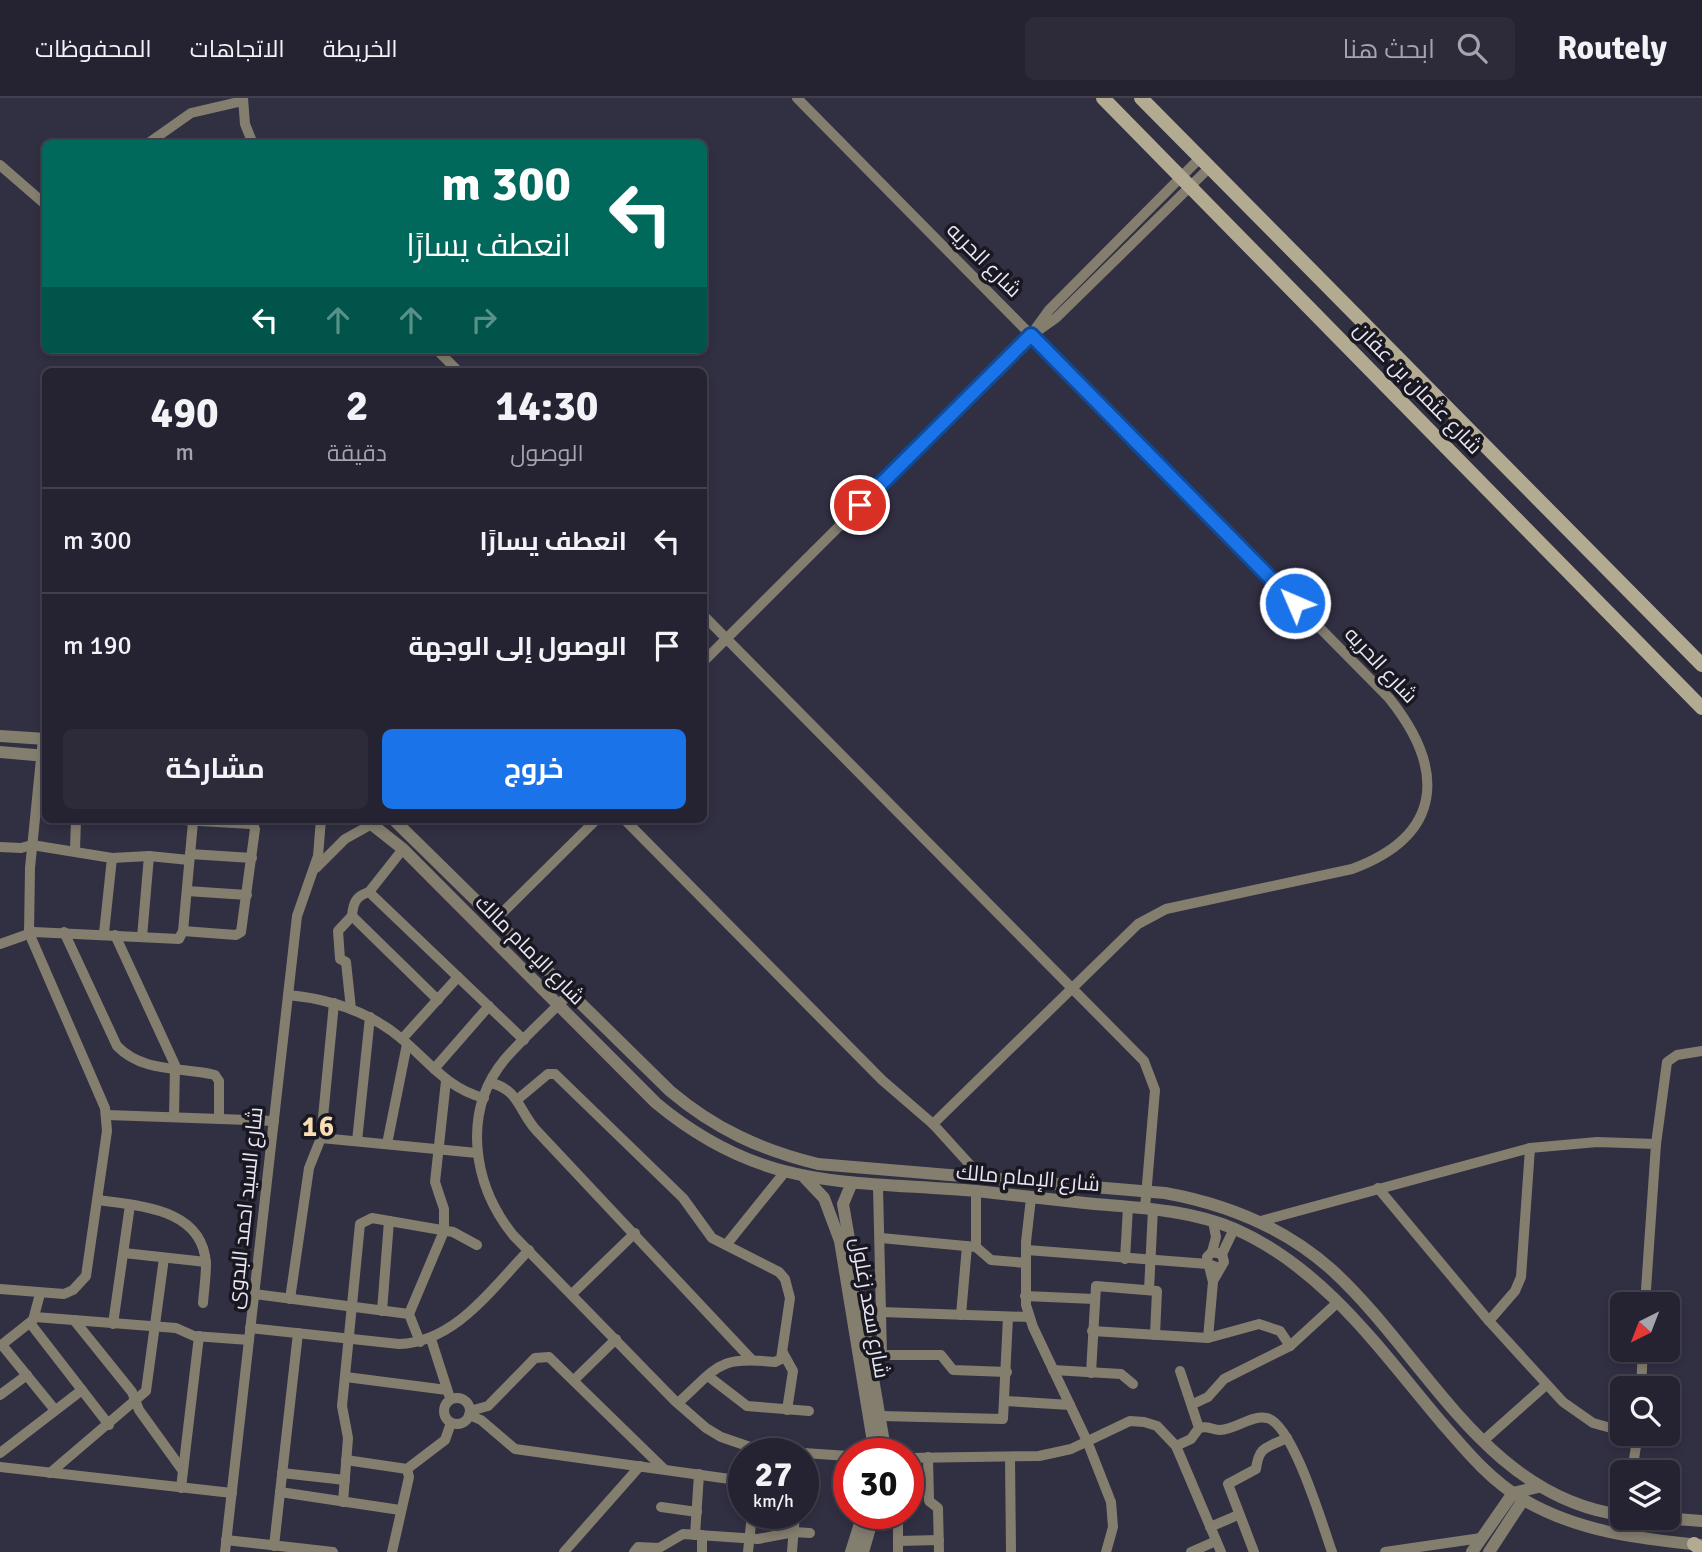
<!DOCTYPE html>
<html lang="ar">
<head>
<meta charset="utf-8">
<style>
  :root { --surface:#252332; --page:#2d2b3a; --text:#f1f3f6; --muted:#a3a4ac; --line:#42404d; --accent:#1a73e8 }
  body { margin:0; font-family:Signika,Cairo,sans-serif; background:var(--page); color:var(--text); direction:rtl; height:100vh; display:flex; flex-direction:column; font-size:26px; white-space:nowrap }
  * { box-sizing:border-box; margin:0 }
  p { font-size:23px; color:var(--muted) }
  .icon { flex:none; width:38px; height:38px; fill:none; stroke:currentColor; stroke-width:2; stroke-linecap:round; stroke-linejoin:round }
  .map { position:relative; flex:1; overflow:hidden; direction:ltr }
  .details { position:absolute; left:42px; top:270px; width:665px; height:455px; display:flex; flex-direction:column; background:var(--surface); border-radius:10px; box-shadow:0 4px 10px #0003,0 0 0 2px var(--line); direction:rtl }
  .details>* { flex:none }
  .banner { position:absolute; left:42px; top:42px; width:665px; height:214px; border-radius:10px; box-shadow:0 4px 10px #0003,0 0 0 2px var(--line); direction:rtl; background:#00695c; color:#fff; overflow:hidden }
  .needle { width:46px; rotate:222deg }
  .tools { position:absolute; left:1610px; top:1194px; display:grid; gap:14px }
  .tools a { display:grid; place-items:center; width:70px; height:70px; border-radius:10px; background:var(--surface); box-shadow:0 4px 10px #0003,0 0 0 2px var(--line); font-size:35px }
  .speed { position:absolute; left:728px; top:1340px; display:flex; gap:14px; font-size:35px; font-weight:700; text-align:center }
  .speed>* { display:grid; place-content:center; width:91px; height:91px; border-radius:50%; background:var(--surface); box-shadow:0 4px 10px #0003,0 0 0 2px var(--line); line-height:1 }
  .speed small { font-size:18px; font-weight:400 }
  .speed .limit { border:10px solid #d22; background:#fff; color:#111 }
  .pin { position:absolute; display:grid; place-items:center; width:60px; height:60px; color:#fff; margin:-30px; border:4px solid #fff; border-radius:50%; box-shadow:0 2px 7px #0007 }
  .me { position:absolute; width:77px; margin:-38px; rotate:315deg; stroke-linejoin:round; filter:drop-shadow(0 0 5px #0008) }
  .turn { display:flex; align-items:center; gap:24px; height:147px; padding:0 21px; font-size:32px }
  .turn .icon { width:91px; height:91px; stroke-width:2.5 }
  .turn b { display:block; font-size:49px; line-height:60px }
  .lanes { display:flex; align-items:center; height:66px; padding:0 21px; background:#0003; justify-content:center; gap:35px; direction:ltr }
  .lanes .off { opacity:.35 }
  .eta { display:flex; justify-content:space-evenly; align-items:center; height:119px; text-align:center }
  .eta b { font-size:42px; font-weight:700; line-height:49px }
  .cta { display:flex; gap:14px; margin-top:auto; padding:14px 21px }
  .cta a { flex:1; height:80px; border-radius:10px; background:var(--accent); color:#fff; font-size:28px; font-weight:700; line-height:80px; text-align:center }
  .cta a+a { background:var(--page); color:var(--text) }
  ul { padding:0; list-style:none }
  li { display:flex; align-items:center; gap:21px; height:105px; padding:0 21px; border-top:2px solid var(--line) }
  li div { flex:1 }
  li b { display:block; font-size:26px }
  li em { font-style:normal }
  header { display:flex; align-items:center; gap:42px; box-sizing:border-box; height:98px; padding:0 35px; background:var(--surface); border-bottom:2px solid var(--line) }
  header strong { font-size:33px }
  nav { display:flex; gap:38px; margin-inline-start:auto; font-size:24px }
  .search { width:490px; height:63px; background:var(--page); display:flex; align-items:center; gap:18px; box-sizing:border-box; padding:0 24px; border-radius:10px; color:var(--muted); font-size:26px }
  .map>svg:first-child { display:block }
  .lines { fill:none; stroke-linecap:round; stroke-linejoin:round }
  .minor { stroke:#847e6f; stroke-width:10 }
  .tertiary { stroke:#847e6f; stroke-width:12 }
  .secondary { stroke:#b3aa92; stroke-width:14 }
  .route-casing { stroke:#114b97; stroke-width:18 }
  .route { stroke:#1a73e8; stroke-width:12 }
  .labels { text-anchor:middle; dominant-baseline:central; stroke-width:7; stroke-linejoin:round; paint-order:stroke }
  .street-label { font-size:21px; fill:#e7e6f2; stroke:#191821 }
  .district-label { font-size:28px; font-weight:bold; letter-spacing:2px; fill:#f8ddb5; stroke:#191821 }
</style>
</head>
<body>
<header>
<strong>Routely</strong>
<div class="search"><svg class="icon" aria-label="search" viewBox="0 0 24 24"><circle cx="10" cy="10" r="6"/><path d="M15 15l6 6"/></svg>ابحث هنا</div>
<nav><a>الخريطة</a><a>الاتجاهات</a><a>المحفوظات</a></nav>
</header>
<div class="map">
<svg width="1702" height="1454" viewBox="0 0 1702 1454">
  <rect width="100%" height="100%" fill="#312f42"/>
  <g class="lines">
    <g class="minor">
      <path d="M 243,0 L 245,26 L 253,46"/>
      <path d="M 147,46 L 191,15 L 243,3"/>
      <path d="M 0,67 L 46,107"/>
      <path d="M 1032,237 L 1056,220 L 1210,69"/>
      <path d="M 437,252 L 458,273"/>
      <path d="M 704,518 L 1144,963 L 1155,992 L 1145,1110"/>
      <path d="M 704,563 L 1031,237 L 1049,212 L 1200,60"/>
      <path d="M 148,721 L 159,721"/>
      <path d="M 166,721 L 251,726"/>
      <path d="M 624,721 L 882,982 L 933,1026 L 1138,826 L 1166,811 L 1352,771 C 1444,737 1446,671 1389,600 L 797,0"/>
      <path d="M 0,749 L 21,750 L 32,747 L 112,760 L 149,758 L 189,762"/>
      <path d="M 75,752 L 76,721"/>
      <path d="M 190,756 L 252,760"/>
      <path d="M 316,770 L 345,741 L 372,726"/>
      <path d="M 187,793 L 247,797"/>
      <path d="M 369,794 L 524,942"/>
      <path d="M 352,818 L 438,902"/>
      <path d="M 496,821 L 597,721"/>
      <path d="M 183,833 L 236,837 L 241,834 L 255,731 L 251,721"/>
      <path d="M 64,834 L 117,948 C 143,975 182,969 215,977 L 219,983 L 219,1021"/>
      <path d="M 104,835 L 112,760"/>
      <path d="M 115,837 L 175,967 L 174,1019"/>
      <path d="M 142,839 L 149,758"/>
      <path d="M 0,846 L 34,834 L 179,841 L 183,833 L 193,724"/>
      <path d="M 570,895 C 549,917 525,938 505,961 C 461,1014 473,1087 513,1137 L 675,1303 L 706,1330 L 721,1339 L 759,1352 L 849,1358"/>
      <path d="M 288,897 C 330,901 370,914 402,941 C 429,964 448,991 484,1000"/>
      <path d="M 351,911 L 346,864 L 340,861 L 338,833 L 352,818 C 353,805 356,798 369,794 L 403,751"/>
      <path d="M 402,941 L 458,879"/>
      <path d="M 434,971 L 489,908"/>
      <path d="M 491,985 C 518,991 519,1013 536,1032 L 751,1261"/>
      <path d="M 518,1001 L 548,976 L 555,976 L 683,1100 L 712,1140 L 779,1174 L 785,1181 L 790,1200 L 781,1261 L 775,1264 C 717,1258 719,1268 678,1305"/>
      <path d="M 107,1017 L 274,1023"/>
      <path d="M 933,1026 L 982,1080"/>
      <path d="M 321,1040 L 477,1055"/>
      <path d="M 357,1043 L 370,919"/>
      <path d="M 387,1046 L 407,946"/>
      <path d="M 1656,1046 L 1667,964 L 1677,957 L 1702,953"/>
      <path d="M 878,1089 L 882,1257"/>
      <path d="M 1378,1090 L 1489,1223 L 1563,1304 L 1593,1325 L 1622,1333"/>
      <path d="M 1031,1100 L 1026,1144 L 1026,1207 L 1033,1229 L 1087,1343 L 1111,1404 L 1113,1429 L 1106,1454"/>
      <path d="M 98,1102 C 139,1108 203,1110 206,1166 C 206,1179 204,1192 203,1205"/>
      <path d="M 1257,1124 L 1530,1050 L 1597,1044 L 1656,1046 L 1645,1206"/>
      <path d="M 881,1140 L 976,1149 L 991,1162 L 1026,1165"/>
      <path d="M 726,1147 L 784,1075"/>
      <path d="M 976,1149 L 976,1093"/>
      <path d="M 1027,1152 L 1208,1166"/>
      <path d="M 1212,1154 L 1216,1139 L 1213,1123"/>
      <path d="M 124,1155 L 206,1164"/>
      <path d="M 1222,1156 L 1234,1131"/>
      <path d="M 1125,1161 L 1128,1109"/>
      <path d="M 1213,1183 L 1224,1164 L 1222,1156 L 1212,1154 L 1207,1159 L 1208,1166 L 1219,1170"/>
      <path d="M 0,1191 L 64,1196 L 73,1192 L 86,1178 L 107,1033 L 105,1010 L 29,835 L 30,770 L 43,641"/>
      <path d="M 1149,1192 L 1153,1111"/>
      <path d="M 254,1196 L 409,1216"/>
      <path d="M 572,1196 L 635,1135"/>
      <path d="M 1025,1198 L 1094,1201"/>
      <path d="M 290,1201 L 309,1070 L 321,1040 L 334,905"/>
      <path d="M 382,1213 L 389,1123"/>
      <path d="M 881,1214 L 1029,1219"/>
      <path d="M 961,1217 L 967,1148"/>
      <path d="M 35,1219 L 176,1230 L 194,1238 L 249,1242"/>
      <path d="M 74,1222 L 132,1294 L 139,1312 L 183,1373"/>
      <path d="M 1489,1223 L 1515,1193 L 1521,1179 L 1530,1050"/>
      <path d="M 30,1225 L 109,1327"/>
      <path d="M 113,1226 L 130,1107"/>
      <path d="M 250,1230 L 399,1246 C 456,1244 492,1190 529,1152"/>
      <path d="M 1092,1233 L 1208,1240 L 1259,1226 L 1280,1233 L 1290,1248"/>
      <path d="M 1208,1240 L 1213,1184 L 1209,1168"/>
      <path d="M 431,1241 L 449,1297"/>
      <path d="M 420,1244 L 409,1216 L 444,1133 L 444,1111 L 435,1084 L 446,983"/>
      <path d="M 2,1247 L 55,1312"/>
      <path d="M 0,1248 L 33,1222 L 40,1196"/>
      <path d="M 783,1255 L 793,1273 L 787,1312"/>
      <path d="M 879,1257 L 941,1257 L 953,1272 L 1007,1274"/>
      <path d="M 1053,1272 L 1121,1276 L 1133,1286"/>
      <path d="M 1091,1275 L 1096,1188 L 1157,1193 L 1155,1237"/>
      <path d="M 708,1278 L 747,1308 L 809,1313"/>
      <path d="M 346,1279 L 447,1292"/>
      <path d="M 574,1282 L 616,1241"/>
      <path d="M 1641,1290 L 1643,1251"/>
      <path d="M 0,1297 L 27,1277"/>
      <circle cx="457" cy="1313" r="13"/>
      <path d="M 1006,1303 L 1070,1307"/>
      <path d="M 1193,1306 L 1208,1299 L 1224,1281 L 1290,1248 L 1338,1204"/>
      <path d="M 470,1313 L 488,1308 L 535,1260 L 549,1259 L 664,1371"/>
      <path d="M 469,1317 L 481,1322 L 515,1351 L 744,1383"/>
      <path d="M 881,1318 L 1003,1321 L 1008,1219"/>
      <path d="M 1199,1330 C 1208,1327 1212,1332 1220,1332 C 1236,1331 1251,1317 1267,1320 C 1293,1326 1323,1429 1332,1454"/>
      <path d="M 1483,1343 L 1546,1287"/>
      <path d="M 1176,1348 L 1191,1341 L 1199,1330 L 1180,1273"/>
      <path d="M 0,1355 L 82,1292"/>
      <path d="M 928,1359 L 929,1403 L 938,1410 L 939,1454"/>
      <path d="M 908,1360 L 1039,1358 L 1071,1351 L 1130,1323 L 1144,1324 L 1157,1328 L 1176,1348 L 1221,1454"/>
      <path d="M 912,1360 L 912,1403"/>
      <path d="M 1010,1360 L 1011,1454"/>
      <path d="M 346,1362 L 407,1371"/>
      <path d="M 0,1369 L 232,1395"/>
      <path d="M 1632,1374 L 1638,1335"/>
      <path d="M 50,1375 L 146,1293 L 164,1160"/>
      <path d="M 282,1375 L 345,1382"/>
      <path d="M 181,1390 L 199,1238"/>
      <path d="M 280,1394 L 400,1412"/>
      <path d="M 343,1404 L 348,1340 L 342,1308 L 360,1126 L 372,1120 L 453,1134 L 477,1147"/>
      <path d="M 661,1409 L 697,1414"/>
      <path d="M 1210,1429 L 1238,1417"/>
      <path d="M 1613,1435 L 1622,1410"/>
      <path d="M 695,1437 L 699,1376"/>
      <path d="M 226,1442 L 333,1454"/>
      <path d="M 898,1443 L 939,1442"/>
      <path d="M 274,1448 L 298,1235"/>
      <path d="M 225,1454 L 297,818 L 318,758 L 321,721"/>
      <path d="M 392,1454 L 409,1379 L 407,1371 L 445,1342 L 451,1325"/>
      <path d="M 564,1454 L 640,1368"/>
      <path d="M 634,1454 L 638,1449 L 659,1450 L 683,1436 L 758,1441 L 794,1434 L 810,1435"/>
      <path d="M 702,1454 L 702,1437"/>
      <path d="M 748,1454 L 752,1416"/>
      <path d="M 792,1454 L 795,1416"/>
      <path d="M 898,1454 L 898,1416"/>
      <path d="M 1191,1454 L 1216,1443"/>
      <path d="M 1254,1454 L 1228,1386 L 1256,1371 C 1259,1348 1266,1350 1287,1340"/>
      <path d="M 1385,1454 L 1481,1440"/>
    </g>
    <g class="tertiary">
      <path d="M 0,638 L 46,641"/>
      <path d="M 0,654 L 46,658"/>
      <path d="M 365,721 L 403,751 L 656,1005 C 763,1094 847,1082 976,1093 C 1015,1097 1055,1102 1095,1106 C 1142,1110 1190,1112 1235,1131 C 1324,1170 1381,1253 1442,1325 C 1467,1354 1491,1383 1524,1402 C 1579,1434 1640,1441 1702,1447"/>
      <path d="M 393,721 L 670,993 C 715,1031 761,1052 818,1066 L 1165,1095 C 1226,1106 1285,1130 1332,1172 C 1425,1257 1485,1399 1622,1417"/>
      <path d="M 805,1080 L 824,1100 L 840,1143 L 875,1356"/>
      <path d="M 851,1087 L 843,1106 L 886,1356"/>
      <path d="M 1650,1419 L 1702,1423"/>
      <path d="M 851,1454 L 863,1416"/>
      <path d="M 863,1454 L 874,1416"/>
      <path d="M 1472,1454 L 1513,1395 L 1538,1389"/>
      <path d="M 1489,1454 L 1523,1402"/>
    </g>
    <g class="secondary">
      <path d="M 1103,0 L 1702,610"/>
      <path d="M 1141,0 L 1702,567"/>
      <path d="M 1694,1446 L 1702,1452"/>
    </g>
  </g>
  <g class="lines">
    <defs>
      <path id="route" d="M 860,407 L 1031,237 L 1295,505"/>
    </defs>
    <use href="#route" class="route-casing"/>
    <use href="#route" class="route"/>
  </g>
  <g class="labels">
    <g class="street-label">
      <text transform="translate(984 162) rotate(45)">شارع الحريه</text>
      <text transform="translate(1418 290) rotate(46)">شارع عثمان بن عفان</text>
      <text transform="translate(1381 567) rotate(47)">شارع الحريه</text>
      <text transform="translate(530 852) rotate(45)">شارع الإمام مالك</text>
      <text transform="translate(1028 1080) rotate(5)">شارع الإمام مالك</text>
      <text transform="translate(245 1110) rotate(-84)">شارع السيد احمد البدوى</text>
      <text transform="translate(870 1210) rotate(80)">شارع سعد زغلول</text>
    </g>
    <g class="district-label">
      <text x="319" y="1029">16</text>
    </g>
  </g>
</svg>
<div class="tools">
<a><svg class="needle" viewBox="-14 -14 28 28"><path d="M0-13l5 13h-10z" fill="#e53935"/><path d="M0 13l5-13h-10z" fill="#a3a4ac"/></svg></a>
<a><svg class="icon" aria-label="search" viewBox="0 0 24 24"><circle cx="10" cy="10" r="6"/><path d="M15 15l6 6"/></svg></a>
<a><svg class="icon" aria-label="layers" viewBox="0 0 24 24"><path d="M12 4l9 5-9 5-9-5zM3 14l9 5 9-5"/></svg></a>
</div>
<div class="speed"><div>27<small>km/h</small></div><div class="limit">30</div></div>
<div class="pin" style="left:860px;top:407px;background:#d93025"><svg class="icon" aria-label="arrive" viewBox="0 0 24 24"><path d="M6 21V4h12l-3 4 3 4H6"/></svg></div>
<svg class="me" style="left:1295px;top:505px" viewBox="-20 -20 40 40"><circle r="17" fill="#1a73e8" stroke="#fff" stroke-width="3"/><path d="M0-11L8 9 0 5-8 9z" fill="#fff"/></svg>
<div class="banner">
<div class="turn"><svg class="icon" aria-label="left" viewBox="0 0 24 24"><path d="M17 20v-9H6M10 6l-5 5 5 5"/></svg><div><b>300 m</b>انعطف يسارًا</div></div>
<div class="lanes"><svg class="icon" aria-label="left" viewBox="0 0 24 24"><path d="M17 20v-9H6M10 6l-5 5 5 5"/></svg><svg class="icon off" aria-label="ahead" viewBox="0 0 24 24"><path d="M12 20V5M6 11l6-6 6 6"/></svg><svg class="icon off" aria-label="ahead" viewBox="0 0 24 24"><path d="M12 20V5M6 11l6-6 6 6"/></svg><svg class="icon off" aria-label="right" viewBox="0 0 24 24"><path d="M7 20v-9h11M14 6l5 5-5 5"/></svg></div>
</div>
<section class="details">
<div class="eta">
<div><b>14:30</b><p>الوصول</p></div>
<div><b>2</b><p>دقيقة</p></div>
<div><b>490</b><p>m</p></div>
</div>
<ul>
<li><svg class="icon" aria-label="left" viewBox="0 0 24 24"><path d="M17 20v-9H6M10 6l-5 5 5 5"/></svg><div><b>انعطف يسارًا</b></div><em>300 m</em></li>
<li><svg class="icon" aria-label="arrive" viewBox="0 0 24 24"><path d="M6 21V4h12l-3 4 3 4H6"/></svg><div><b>الوصول إلى الوجهة</b></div><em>190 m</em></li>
</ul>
<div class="cta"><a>خروج</a><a>مشاركة</a></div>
</section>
</div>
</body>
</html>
